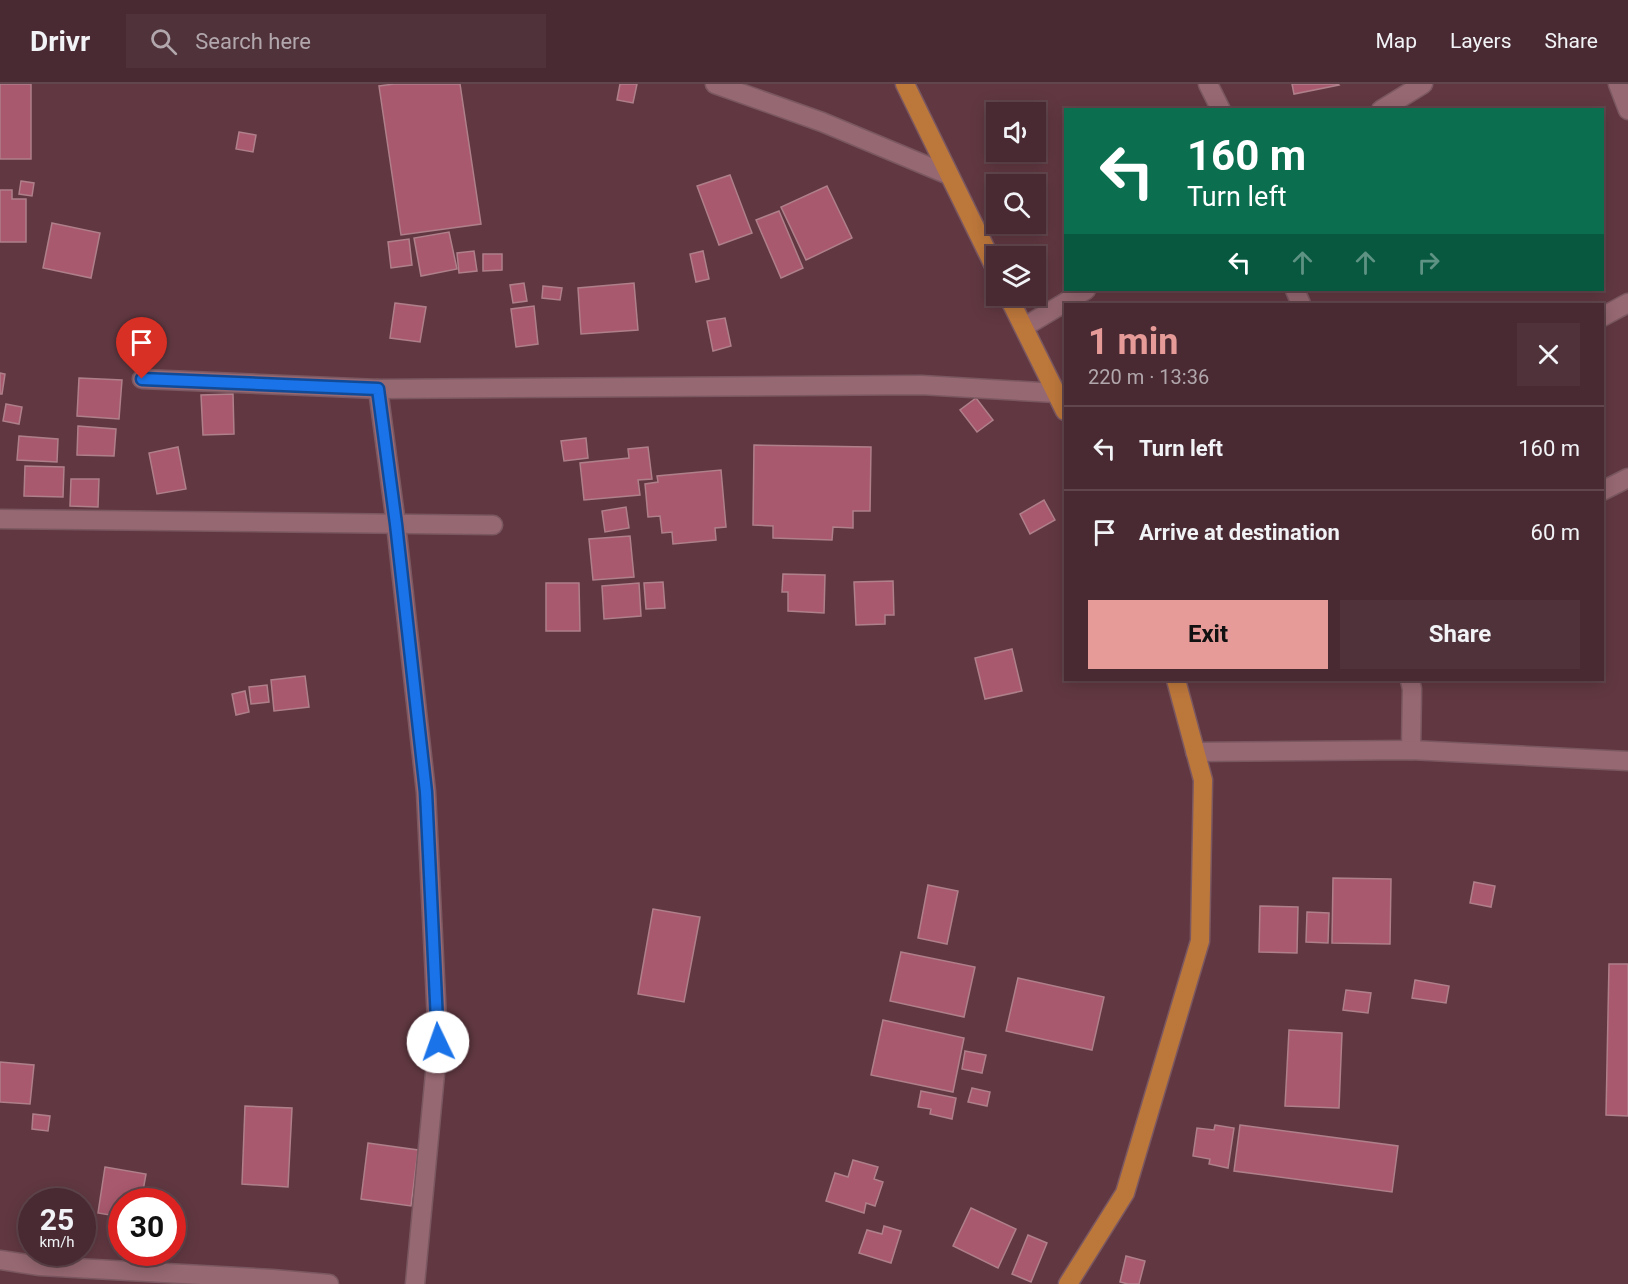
<!DOCTYPE html>
<html lang="en">
<head>
<meta charset="utf-8">
<style>
  :root { --surface:#492a32; --page:#50323a; --text:#f1f3f6; --muted:#b1a7ac; --line:#61464d; --accent:#e69b98 }
  body { margin:0; font-family:Roboto,sans-serif; background:var(--page); color:var(--text); height:100vh; display:flex; flex-direction:column; font-size:22px; white-space:nowrap }
  * { box-sizing:border-box; margin:0 }
  p { font-size:20px; color:var(--muted) }
  .icon { flex:none; width:33px; height:33px; fill:none; stroke:currentColor; stroke-width:2; stroke-linecap:round; stroke-linejoin:round }
  .map { position:relative; flex:1; overflow:hidden }
  .panel { position:absolute; left:1064px; top:219px; width:540px; height:378px; display:flex; flex-direction:column; background:var(--surface); border-radius:0px; box-shadow:0 3px 15px #0003,0 0 0 2px var(--line) }
  .panel>* { flex:none }
  .guide { position:absolute; left:1064px; top:24px; width:540px; height:183px; border-radius:0px; box-shadow:0 3px 15px #0003,0 0 0 2px var(--line); background:#0b6e4f; color:#fff; overflow:hidden }
  .fabs { position:absolute; left:986px; top:18px; display:grid; gap:12px }
  .fabs a { display:grid; place-items:center; width:60px; height:60px; border-radius:0px; background:var(--surface); box-shadow:0 3px 15px #0003,0 0 0 2px var(--line); font-size:30px }
  .speed { position:absolute; left:18px; top:1104px; display:flex; gap:12px; font-size:30px; font-weight:700; text-align:center }
  .speed>* { display:grid; place-content:center; width:78px; height:78px; border-radius:50%; background:var(--surface); box-shadow:0 3px 15px #0003,0 0 0 2px var(--line); line-height:1 }
  .speed small { font-size:15px; font-weight:400 }
  .speed .limit { border:9px solid #d22; background:#fff; color:#111 }
  .pin { position:absolute; display:grid; place-items:center; width:51px; height:51px; color:#fff; margin:-62px -26px; border-radius:50% 50% 50% 0; rotate:-45deg; box-shadow:0 0 6px #0007 }
  .pin .icon { rotate:45deg }
  .me { position:absolute; width:66px; margin:-33px; rotate:357deg; stroke-linejoin:round; filter:drop-shadow(0 0 4px #0008) }
  .turn { display:flex; align-items:center; gap:21px; height:126px; padding:0 24px; font-size:27px }
  .turn .icon { width:78px; height:78px; stroke-width:2.5 }
  .turn b { display:block; font-size:42px; line-height:51px }
  .lanes { display:flex; align-items:center; height:57px; padding:0 24px; background:#0003; justify-content:center; gap:30px; direction:ltr }
  .lanes .off { opacity:.35 }
  .round { display:grid; place-items:center; flex:none; width:63px; height:63px; border-radius:0px; background:var(--page) }
  .headline { display:flex; align-items:center; justify-content:space-between; height:102px; padding:0 24px }
  h1 { font-size:36px; font-weight:700; line-height:45px; color:var(--accent) }
  .primary-button { display:flex; gap:12px; margin-top:auto; padding:12px 24px }
  .primary-button a { flex:1; height:69px; border-radius:0px; background:var(--accent); color:#111; font-size:24px; font-weight:700; line-height:69px; text-align:center }
  .primary-button a+a { background:var(--page); color:var(--text) }
  ul { padding:0; list-style:none }
  li { display:flex; align-items:center; gap:18px; height:84px; padding:0 24px; border-top:2px solid var(--line) }
  li div { flex:1 }
  li b { display:block; font-size:22px }
  li em { font-style:normal }
  header { display:flex; align-items:center; gap:36px; box-sizing:border-box; height:84px; padding:0 30px; background:var(--surface); border-bottom:2px solid var(--line) }
  header strong { font-size:28px }
  nav { display:flex; gap:33px; margin-inline-start:auto; font-size:21px }
  .search { width:420px; height:54px; background:var(--page); display:flex; align-items:center; gap:15px; box-sizing:border-box; padding:0 21px; border-radius:0px; color:var(--muted); font-size:22px }
  .map>svg:first-child { display:block }
  .building { fill:#a9596e; stroke:#af7f8a; stroke-width:1.5 }
  .lines { fill:none; stroke-linecap:round; stroke-linejoin:round }
  .street-casing { stroke:#7b5861; stroke-width:21 }
  .secondary-casing { stroke:#7b5861; stroke-width:21 }
  .primary-casing { stroke:#7b5861; stroke-width:21 }
  .street { stroke:#966872; stroke-width:18 }
  .secondary { stroke:#966872; stroke-width:18 }
  .primary { stroke:#bc773b; stroke-width:18 }
  .route-casing { stroke:#114b97; stroke-width:15 }
  .route { stroke:#1a73e8; stroke-width:10 }
</style>
</head>
<body>
<header>
<strong>Drivr</strong>
<div class="search"><svg class="icon" aria-label="search" viewBox="0 0 24 24"><circle cx="10" cy="10" r="6"/><path d="M15 15l6 6"/></svg>Search here</div>
<nav><a>Map</a><a>Layers</a><a>Share</a></nav>
</header>
<div class="map">
<svg width="1628" height="1200" viewBox="0 0 1628 1200">
  <rect width="100%" height="100%" fill="#613842"/>
  <g class="building">
    <rect x="0" y="0" width="31" height="75"/>
    <path d="M 394,0 L 460,0 L 481,140 L 401,151 L 379,2 Z"/>
    <path d="M 620,0 L 637,0 L 633,19 L 617,16 Z"/>
    <path d="M 1292,0 L 1338,0 L 1339,1 L 1294,10 Z"/>
    <path d="M 239,48 L 256,51 L 253,68 L 236,65 Z"/>
    <path d="M 730,91 L 752,149 L 719,161 L 697,102 Z"/>
    <path d="M 21,97 L 34,99 L 32,112 L 19,110 Z"/>
    <path d="M 827,102 L 852,154 L 806,176 L 781,123 Z"/>
    <path d="M 0,106 L 12,106 L 12,115 L 26,115 L 26,158 L 0,158 Z"/>
    <path d="M 779,127 L 803,184 L 781,194 L 756,136 Z"/>
    <path d="M 52,139 L 100,149 L 91,194 L 43,184 Z"/>
    <path d="M 449,148 L 457,185 L 421,192 L 414,154 Z"/>
    <path d="M 409,155 L 412,181 L 391,184 L 388,158 Z"/>
    <path d="M 474,167 L 477,187 L 459,189 L 457,169 Z"/>
    <path d="M 703,167 L 709,195 L 696,198 L 690,170 Z"/>
    <path d="M 483,170 L 502,170 L 502,186 L 483,187 Z"/>
    <path d="M 524,199 L 527,217 L 513,219 L 510,201 Z"/>
    <path d="M 634,199 L 638,246 L 581,250 L 578,204 Z"/>
    <path d="M 543,202 L 562,204 L 560,216 L 542,214 Z"/>
    <path d="M 395,219 L 426,223 L 420,258 L 390,254 Z"/>
    <path d="M 534,222 L 538,260 L 516,263 L 511,225 Z"/>
    <path d="M 725,234 L 731,262 L 713,267 L 707,237 Z"/>
    <path d="M 0,289 L 5,290 L 2,310 L 0,310 Z"/>
    <path d="M 79,294 L 122,296 L 119,335 L 77,332 Z"/>
    <path d="M 233,310 L 234,350 L 203,351 L 201,311 Z"/>
    <path d="M 976,314 L 993,336 L 977,348 L 960,326 Z"/>
    <path d="M 6,320 L 22,323 L 19,340 L 3,337 Z"/>
    <path d="M 78,342 L 116,345 L 114,372 L 77,371 Z"/>
    <path d="M 19,352 L 58,355 L 57,378 L 17,376 Z"/>
    <path d="M 586,354 L 588,374 L 564,377 L 561,357 Z"/>
    <path d="M 754,361 L 871,363 L 870,427 L 853,427 L 853,444 L 833,443 L 832,456 L 773,454 L 773,442 L 753,441 Z"/>
    <path d="M 178,363 L 186,405 L 157,410 L 149,369 Z"/>
    <path d="M 648,363 L 652,395 L 638,396 L 640,411 L 584,416 L 580,379 L 629,374 L 628,365 Z"/>
    <path d="M 25,382 L 64,383 L 63,413 L 24,412 Z"/>
    <path d="M 721,386 L 726,443 L 715,444 L 716,456 L 673,460 L 672,448 L 662,449 L 660,432 L 648,433 L 645,400 L 658,398 L 657,392 Z"/>
    <path d="M 71,395 L 99,395 L 98,423 L 70,422 Z"/>
    <path d="M 1044,416 L 1055,436 L 1030,450 L 1020,430 Z"/>
    <path d="M 626,423 L 629,444 L 605,448 L 602,427 Z"/>
    <path d="M 630,452 L 634,493 L 593,496 L 589,455 Z"/>
    <path d="M 783,490 L 825,491 L 824,529 L 788,527 L 788,508 L 782,508 Z"/>
    <path d="M 893,497 L 894,531 L 885,531 L 885,540 L 856,541 L 854,498 Z"/>
    <path d="M 663,498 L 665,524 L 646,525 L 644,499 Z"/>
    <path d="M 546,499 L 579,499 L 580,547 L 546,547 Z"/>
    <path d="M 639,499 L 641,532 L 604,535 L 602,502 Z"/>
    <path d="M 1012,565 L 1022,607 L 985,615 L 975,574 Z"/>
    <path d="M 305,592 L 309,623 L 274,627 L 271,596 Z"/>
    <path d="M 267,601 L 269,618 L 251,620 L 249,603 Z"/>
    <path d="M 245,607 L 249,628 L 236,631 L 232,610 Z"/>
    <path d="M 1333,794 L 1391,795 L 1390,860 L 1332,859 Z"/>
    <path d="M 1474,798 L 1495,802 L 1491,823 L 1470,819 Z"/>
    <path d="M 928,801 L 958,807 L 947,860 L 918,854 Z"/>
    <path d="M 1260,822 L 1298,823 L 1297,869 L 1259,868 Z"/>
    <path d="M 653,825 L 700,833 L 684,918 L 638,910 Z"/>
    <path d="M 1307,828 L 1329,829 L 1328,859 L 1306,858 Z"/>
    <path d="M 901,868 L 975,883 L 964,933 L 890,917 Z"/>
    <path d="M 1609,880 L 1628,880 L 1628,1032 L 1606,1031 Z"/>
    <path d="M 1018,894 L 1104,913 L 1092,966 L 1006,947 Z"/>
    <path d="M 1415,896 L 1449,902 L 1446,919 L 1412,914 Z"/>
    <path d="M 1346,906 L 1371,909 L 1368,929 L 1343,926 Z"/>
    <path d="M 883,936 L 964,954 L 953,1008 L 871,991 Z"/>
    <path d="M 1289,946 L 1342,949 L 1339,1024 L 1285,1022 Z"/>
    <path d="M 965,967 L 986,971 L 982,989 L 962,985 Z"/>
    <path d="M 0,978 L 34,981 L 30,1020 L 0,1018 Z"/>
    <path d="M 972,1004 L 990,1008 L 987,1022 L 968,1018 Z"/>
    <path d="M 921,1007 L 956,1014 L 952,1035 L 930,1030 L 931,1025 L 918,1023 Z"/>
    <path d="M 245,1022 L 292,1024 L 288,1103 L 242,1100 Z"/>
    <path d="M 33,1030 L 50,1032 L 48,1047 L 32,1045 Z"/>
    <path d="M 1215,1041 L 1234,1044 L 1228,1084 L 1209,1080 L 1210,1075 L 1193,1072 L 1197,1044 L 1214,1046 Z"/>
    <path d="M 1240,1041 L 1398,1062 L 1392,1108 L 1234,1087 Z"/>
    <path d="M 368,1059 L 418,1066 L 411,1122 L 361,1115 Z"/>
    <path d="M 853,1076 L 878,1083 L 874,1095 L 883,1098 L 875,1122 L 866,1119 L 864,1129 L 826,1117 L 835,1089 L 848,1093 Z"/>
    <path d="M 105,1083 L 146,1090 L 141,1118 L 122,1118 L 122,1133 L 98,1129 Z"/>
    <path d="M 971,1124 L 1016,1145 L 998,1184 L 953,1162 Z"/>
    <path d="M 884,1142 L 901,1147 L 891,1179 L 859,1169 L 867,1146 L 882,1150 Z"/>
    <path d="M 1028,1151 L 1047,1159 L 1031,1198 L 1012,1190 Z"/>
    <path d="M 1126,1172 L 1145,1177 L 1139,1200 L 1128,1200 L 1120,1198 Z"/>
  </g>
  <g class="lines">
    <defs>
      <g id="street">
        <path d="M 1208,0 L 1221,26"/>
        <path d="M 1618,0 L 1628,26"/>
        <path d="M 1381,26 L 1423,0"/>
        <path d="M 1295,206 L 1301,220"/>
        <path d="M 1602,233 L 1628,219"/>
        <path d="M 1024,243 L 1086,206"/>
        <path d="M 142,295 L 378,305 L 921,301 L 1056,309"/>
        <path d="M 378,305 L 396,440 L 426,708 L 438,958 L 415,1200"/>
        <path d="M 1602,407 L 1628,394"/>
        <path d="M 0,435 L 493,441"/>
        <path d="M 1410,596 L 1412,605 L 1411,666"/>
        <path d="M 1195,668 L 1411,666 L 1628,677"/>
        <path d="M 0,1176 L 40,1182 L 272,1195 L 329,1200"/>
      </g>
      <path id="secondary" d="M 715,0 L 822,38 L 949,91"/>
      <g id="primary">
        <path d="M 905,0 L 996,186"/>
        <path d="M 1008,212 L 1065,327"/>
        <path d="M 1068,1200 L 1125,1109 L 1200,857 L 1203,696 L 1176,596"/>
      </g>
    </defs>
    <use href="#street" class="street-casing"/>
    <use href="#secondary" class="secondary-casing"/>
    <use href="#primary" class="primary-casing"/>
    <use href="#street" class="street"/>
    <use href="#secondary" class="secondary"/>
    <use href="#primary" class="primary"/>
  </g>
  <g class="lines">
    <defs>
      <path id="route" d="M 142,295 L 378,305 L 396,440 L 426,708 L 438,958"/>
    </defs>
    <use href="#route" class="route-casing"/>
    <use href="#route" class="route"/>
  </g>
</svg>
<div class="fabs">
<a><svg class="icon" aria-label="sound" viewBox="0 0 24 24"><path d="M4 9h4l5-4v14l-5-4H4zM17 9q2 3 0 6"/></svg></a>
<a><svg class="icon" aria-label="search" viewBox="0 0 24 24"><circle cx="10" cy="10" r="6"/><path d="M15 15l6 6"/></svg></a>
<a><svg class="icon" aria-label="layers" viewBox="0 0 24 24"><path d="M12 4l9 5-9 5-9-5zM3 14l9 5 9-5"/></svg></a>
</div>
<div class="speed"><div>25<small>km/h</small></div><div class="limit">30</div></div>
<div class="pin" style="left:142px;top:295px;background:#d93025"><svg class="icon" aria-label="arrive" viewBox="0 0 24 24"><path d="M6 21V4h12l-3 4 3 4H6"/></svg></div>
<svg class="me" style="left:438px;top:958px" viewBox="-20 -20 40 40"><circle r="19" fill="#fff"/><path d="M0-13L10 11 0 6-10 11z" fill="#1a73e8"/></svg>
<div class="guide">
<div class="turn"><svg class="icon" aria-label="left" viewBox="0 0 24 24"><path d="M17 20v-9H6M10 6l-5 5 5 5"/></svg><div><b>160 m</b>Turn left</div></div>
<div class="lanes"><svg class="icon" aria-label="left" viewBox="0 0 24 24"><path d="M17 20v-9H6M10 6l-5 5 5 5"/></svg><svg class="icon off" aria-label="ahead" viewBox="0 0 24 24"><path d="M12 20V5M6 11l6-6 6 6"/></svg><svg class="icon off" aria-label="ahead" viewBox="0 0 24 24"><path d="M12 20V5M6 11l6-6 6 6"/></svg><svg class="icon off" aria-label="right" viewBox="0 0 24 24"><path d="M7 20v-9h11M14 6l5 5-5 5"/></svg></div>
</div>
<section class="panel">
<div class="headline"><div><h1>1 min</h1><p>220 m · 13:36</p></div><a class="round"><svg class="icon" aria-label="close" viewBox="0 0 24 24"><path d="M6 6l12 12M18 6L6 18"/></svg></a></div>
<ul>
<li><svg class="icon" aria-label="left" viewBox="0 0 24 24"><path d="M17 20v-9H6M10 6l-5 5 5 5"/></svg><div><b>Turn left</b></div><em>160 m</em></li>
<li><svg class="icon" aria-label="arrive" viewBox="0 0 24 24"><path d="M6 21V4h12l-3 4 3 4H6"/></svg><div><b>Arrive at destination</b></div><em>60 m</em></li>
</ul>
<div class="primary-button"><a>Exit</a><a>Share</a></div>
</section>
</div>
</body>
</html>
